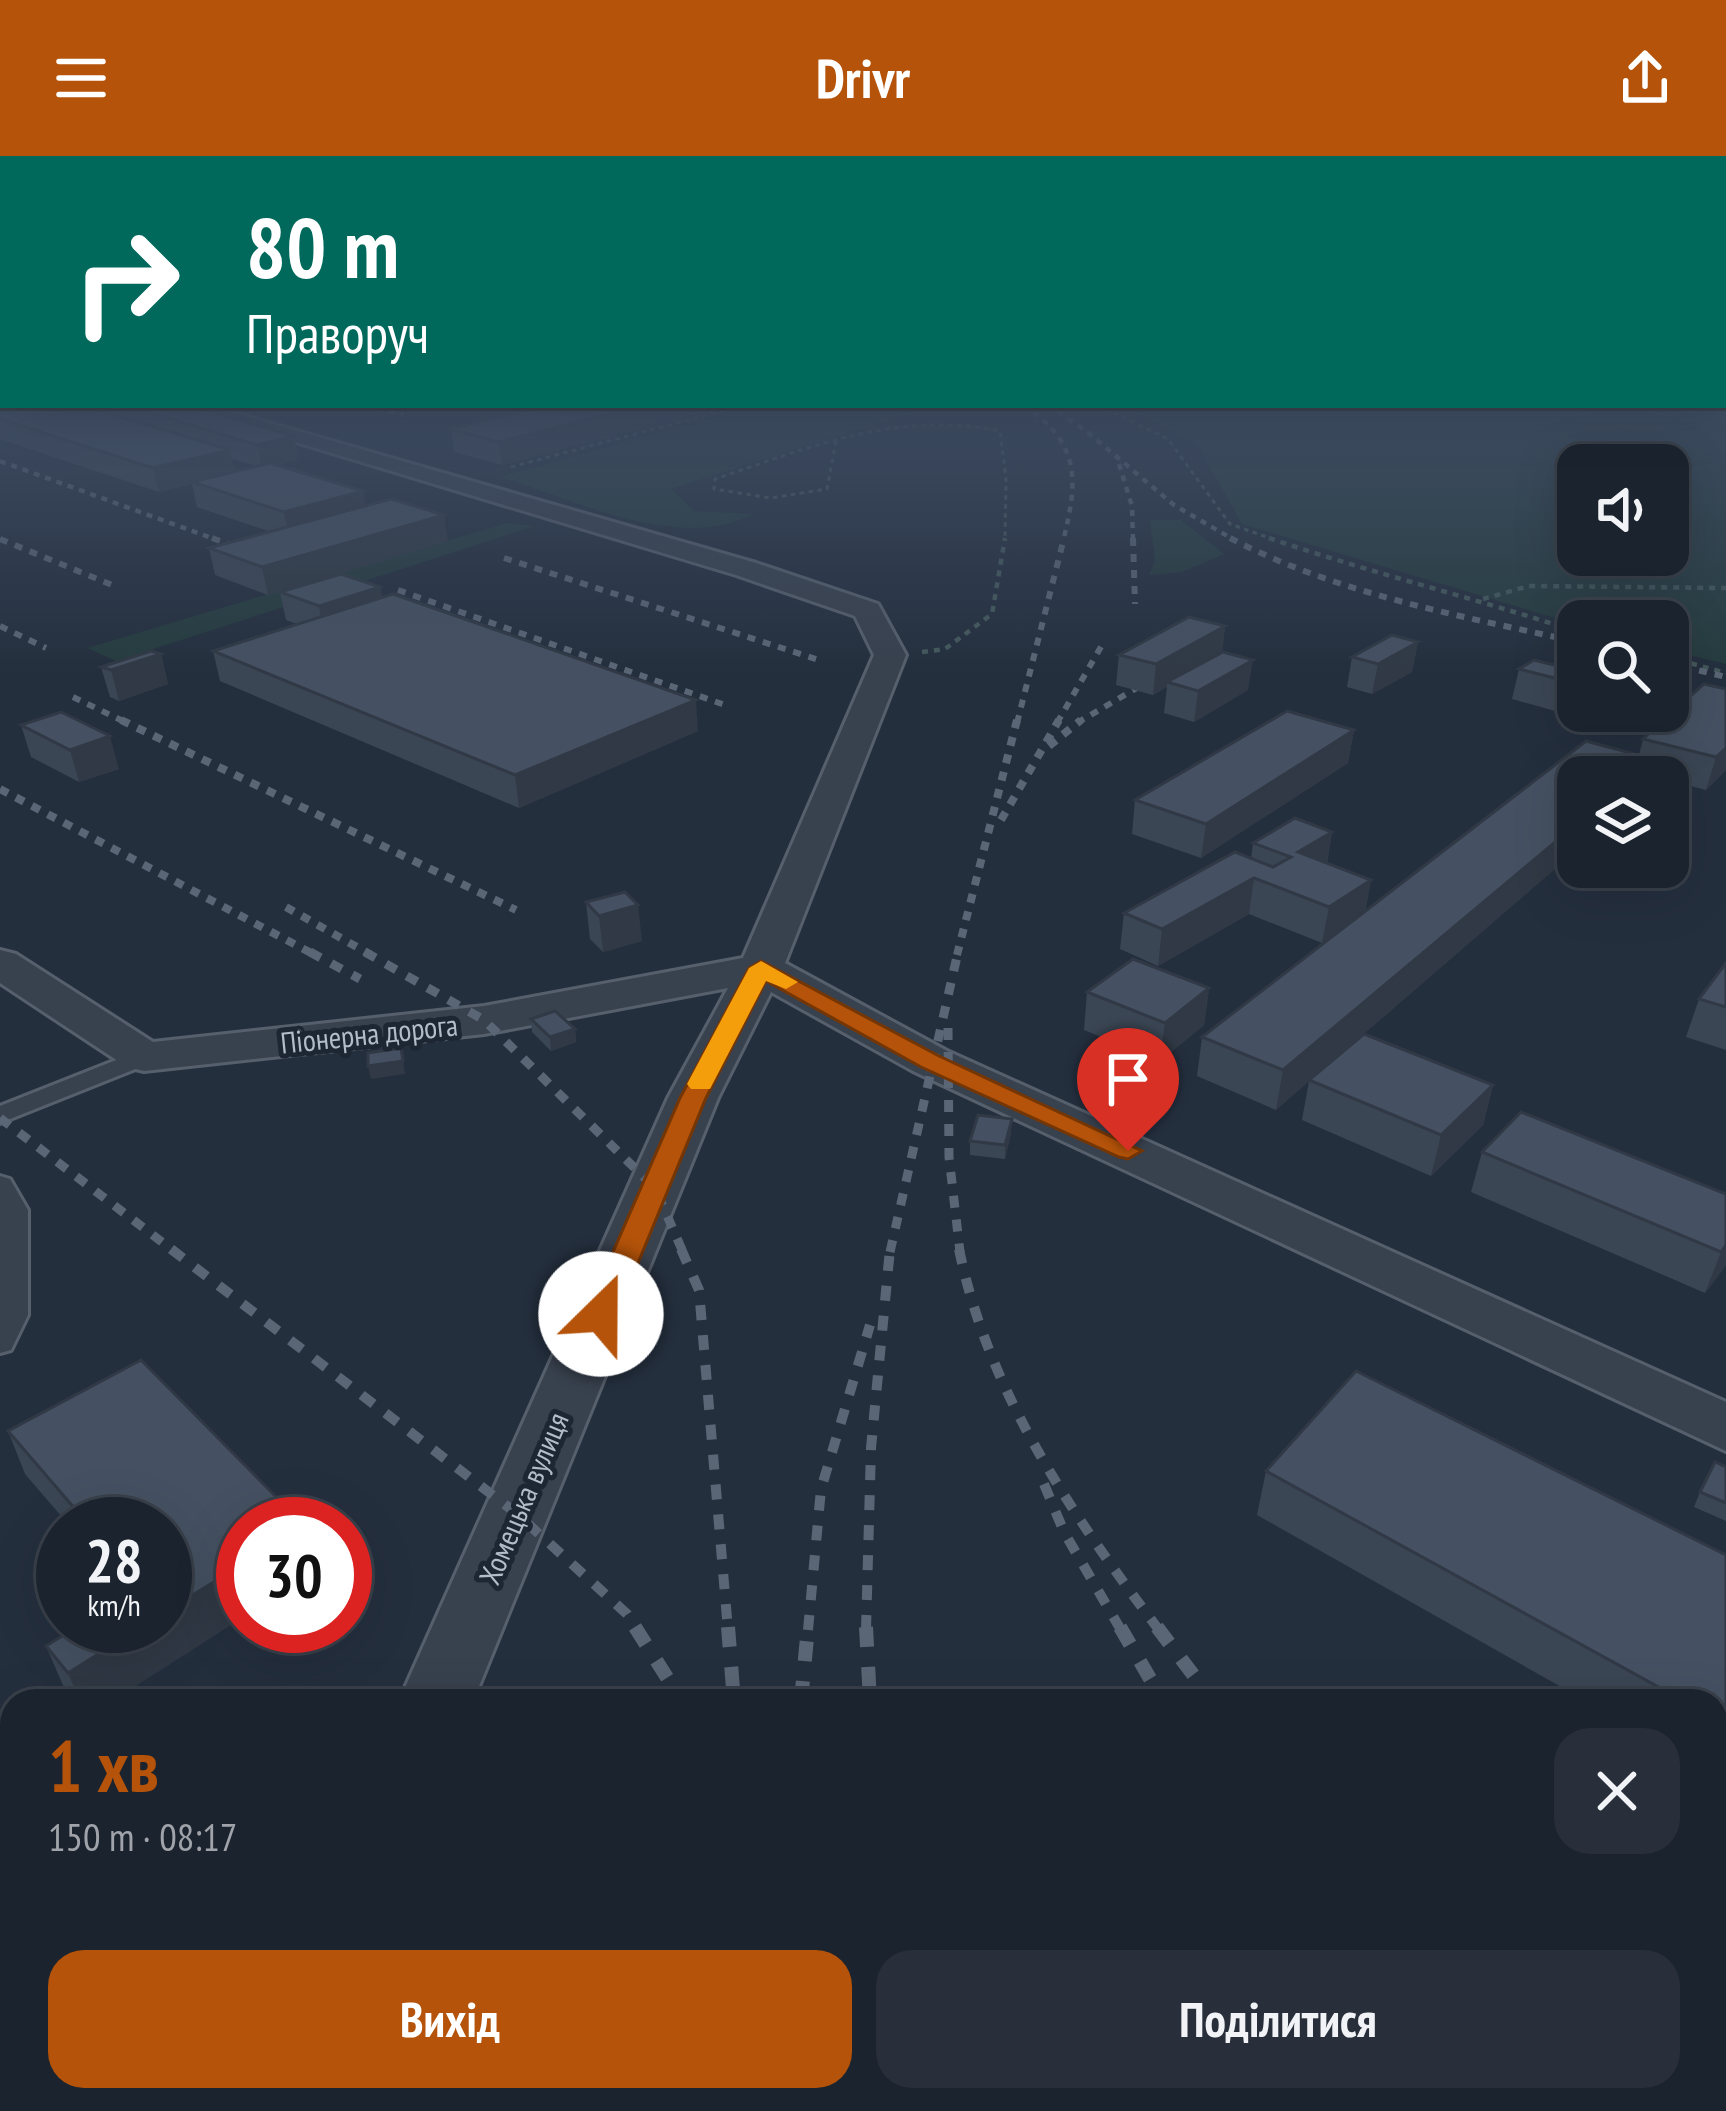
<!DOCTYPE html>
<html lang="uk">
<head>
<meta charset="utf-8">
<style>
  :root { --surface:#1b232e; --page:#282f3a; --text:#f1f3f6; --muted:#a0a4aa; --line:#39404a; --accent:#b45309 }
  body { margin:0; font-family:"PT Sans Narrow",sans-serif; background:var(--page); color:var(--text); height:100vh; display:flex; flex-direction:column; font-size:45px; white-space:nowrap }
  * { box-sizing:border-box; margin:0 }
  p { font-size:39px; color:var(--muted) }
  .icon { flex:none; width:66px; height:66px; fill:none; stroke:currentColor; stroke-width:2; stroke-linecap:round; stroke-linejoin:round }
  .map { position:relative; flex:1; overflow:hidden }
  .sheet { position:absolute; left:0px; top:1533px; width:1728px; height:423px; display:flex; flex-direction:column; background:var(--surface); border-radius:36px 36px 0 0; box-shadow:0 12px 48px #0002,0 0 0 3px var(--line) }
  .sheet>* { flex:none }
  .hud { position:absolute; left:0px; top:0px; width:1728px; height:252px; box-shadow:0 12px 48px #0002,0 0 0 3px var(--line); background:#00695c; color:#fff; overflow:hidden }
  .tools { position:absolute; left:1557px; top:288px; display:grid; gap:24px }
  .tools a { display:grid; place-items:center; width:132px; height:132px; border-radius:24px; background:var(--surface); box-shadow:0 12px 48px #0002,0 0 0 3px var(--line); font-size:60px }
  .speed { position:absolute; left:36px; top:1341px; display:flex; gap:24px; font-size:60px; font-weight:700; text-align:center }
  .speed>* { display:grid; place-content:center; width:156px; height:156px; border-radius:50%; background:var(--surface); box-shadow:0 12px 48px #0002,0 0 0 3px var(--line); line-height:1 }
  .speed small { font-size:30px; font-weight:400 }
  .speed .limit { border:18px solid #d22; background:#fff; color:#111 }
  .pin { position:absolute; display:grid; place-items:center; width:102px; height:102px; color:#fff; margin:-123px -51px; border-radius:50% 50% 50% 0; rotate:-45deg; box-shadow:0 0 12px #0007 }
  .pin .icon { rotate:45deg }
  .me { position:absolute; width:132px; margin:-66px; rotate:23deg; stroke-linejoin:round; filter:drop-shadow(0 0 9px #0008) }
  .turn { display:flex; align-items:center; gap:42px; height:252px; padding:0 48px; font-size:54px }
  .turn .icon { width:156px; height:156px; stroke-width:2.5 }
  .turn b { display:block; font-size:84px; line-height:102px }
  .round { display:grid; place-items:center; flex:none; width:126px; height:126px; border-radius:36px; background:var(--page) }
  .headline { display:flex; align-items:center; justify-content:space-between; height:204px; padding:0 48px }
  h1 { font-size:72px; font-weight:700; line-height:90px; color:var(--accent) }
  .cta { display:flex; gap:24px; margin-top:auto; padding:24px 48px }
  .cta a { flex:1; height:138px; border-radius:36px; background:var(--accent); color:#fff; font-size:48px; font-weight:700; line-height:138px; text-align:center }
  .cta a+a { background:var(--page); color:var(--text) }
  header { display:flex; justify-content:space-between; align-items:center; height:156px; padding:0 48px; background:var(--accent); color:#fff; font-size:54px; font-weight:700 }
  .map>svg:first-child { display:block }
  .green { fill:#263c3f; fill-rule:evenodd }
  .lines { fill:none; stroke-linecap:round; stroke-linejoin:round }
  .service-casing { stroke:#565f6c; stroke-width:6 }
  .minor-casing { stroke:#565f6c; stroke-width:6 }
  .path-far1 { stroke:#44595c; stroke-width:3; stroke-dasharray:4.5 4.5; stroke-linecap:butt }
  .path { stroke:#44595c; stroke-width:4.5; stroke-dasharray:6 6; stroke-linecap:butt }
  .service { fill:#38414e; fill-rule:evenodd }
  .minor { fill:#38414e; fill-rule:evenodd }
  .rail-far5 { stroke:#5a6575; stroke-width:4.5; stroke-dasharray:6 6; stroke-linecap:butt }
  .rail-far4 { stroke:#5a6575; stroke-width:6; stroke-dasharray:8 8; stroke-linecap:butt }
  .rail-far3 { stroke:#5a6575; stroke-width:8; stroke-dasharray:9 9; stroke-linecap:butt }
  .rail-far2 { stroke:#5a6575; stroke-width:9; stroke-dasharray:12 12; stroke-linecap:butt }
  .rail-far1 { stroke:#5a6575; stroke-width:10; stroke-dasharray:15 15; stroke-linecap:butt }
  .rail { stroke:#5a6575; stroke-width:14; stroke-dasharray:20 20; stroke-linecap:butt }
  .wall { fill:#3b4654; fill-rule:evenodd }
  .shaded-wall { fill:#303945 }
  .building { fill:#455162; stroke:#303945; stroke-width:3 }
  .route { fill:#b45309; stroke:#753606; stroke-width:3 }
  .slow { fill:#f59e0b }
  .labels { text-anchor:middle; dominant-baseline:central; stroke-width:10; stroke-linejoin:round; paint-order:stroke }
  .street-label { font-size:30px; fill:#b4bcc9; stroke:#1d2633 }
</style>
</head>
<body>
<header><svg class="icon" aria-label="menu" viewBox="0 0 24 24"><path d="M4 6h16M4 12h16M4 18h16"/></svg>Drivr<svg class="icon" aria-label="share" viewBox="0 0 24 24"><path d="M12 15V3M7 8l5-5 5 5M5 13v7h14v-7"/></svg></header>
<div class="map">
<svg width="1726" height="1955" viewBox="0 0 1726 1955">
  <rect width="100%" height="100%" fill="#242f3e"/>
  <g class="green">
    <path d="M 1726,240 L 1726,508 L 1668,494 L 1668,465 L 1578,469 L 1242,368 L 1198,289 L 1122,249 L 1725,249 ZM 1578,309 L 1668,309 L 1668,399 L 1578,399 Z"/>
    <path d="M 762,249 L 931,250 L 671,333 L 694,355 L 753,358 C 679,397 576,344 500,321 Z"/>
    <path d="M 1150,364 L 1181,364 L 1224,398 L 1182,416 L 1149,419 L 1155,405 Z"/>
    <path d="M 507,367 L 535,370 L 116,505 L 87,492 Z"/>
  </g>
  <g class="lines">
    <defs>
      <g id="service">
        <path d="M 144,893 L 153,896 L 157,901 L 153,906 L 0,967 L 0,950 Z"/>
        <path d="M 0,1020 L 10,1023 L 28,1054 L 28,1159 L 11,1194 L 0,1197 Z"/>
      </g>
      <g id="minor">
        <path d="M 173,249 L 207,249 L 756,407 L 878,448 L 906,499 L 785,807 L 947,895 L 1726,1246 L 1726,1295 L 913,915 L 771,836 L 718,942 L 473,1545 L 399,1545 L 668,942 L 728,832 L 484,878 L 144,915 L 127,911 L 0,827 L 0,794 L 16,798 L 153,886 L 484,850 L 743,802 L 874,499 L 855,460 L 736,419 Z"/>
        <path d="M 220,1944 L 311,1944 L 307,1955 L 216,1955 Z"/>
      </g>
    </defs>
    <use href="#service" class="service-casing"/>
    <use href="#minor" class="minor-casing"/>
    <g class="path-far1">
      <path d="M 1098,249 L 1168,283 L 1230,368 L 1278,385"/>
      <path d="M 836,285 L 827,333 L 771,342 L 714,333 L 715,323 C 810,291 898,254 1000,275 L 1006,323 L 1005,385"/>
      <path d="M 511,311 L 745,249"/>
    </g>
    <g class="path">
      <path d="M 1269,382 C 1371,417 1475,442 1578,476"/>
      <path d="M 1483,443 L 1529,430 L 1726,432"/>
      <path d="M 922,496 L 945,493 L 992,458 L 1005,382"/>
      <path d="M 1668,501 L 1726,517"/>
    </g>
    <use href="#service" class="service"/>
    <use href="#minor" class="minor"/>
    <g class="rail-far5">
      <path d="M 366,249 L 404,259"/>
      <path d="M 1024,249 C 1080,288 1079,322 1063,385"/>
      <path d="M 1048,249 L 1086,275 L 1174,349 L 1236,385"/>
      <path d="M 0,305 L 220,385"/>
      <path d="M 1119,308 L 1132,350 L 1133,385"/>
      <path d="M 0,383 L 4,385"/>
    </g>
    <g class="rail-far4">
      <path d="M 212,382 L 248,395"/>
      <path d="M 1133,382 L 1135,448"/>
      <path d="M 1230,382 C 1337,438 1461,460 1578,486"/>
      <path d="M 0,383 L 117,431"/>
      <path d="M 504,402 L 822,505"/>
      <path d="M 398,434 L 725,549"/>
      <path d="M 0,470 L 46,492"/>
      <path d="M 1668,507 L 1726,521"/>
      <path d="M 73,541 L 127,567"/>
      <path d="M 1017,567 L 1064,382"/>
      <path d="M 1057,567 L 1102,489"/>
      <path d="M 1077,567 L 1164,516"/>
    </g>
    <g class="rail-far3">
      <path d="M 121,564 L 516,754"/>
      <path d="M 1049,590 L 1081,564"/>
      <path d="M 0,633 L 315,799"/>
      <path d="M 1001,664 L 1059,564"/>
      <path d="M 286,751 L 371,799"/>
      <path d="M 957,799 L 1017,564"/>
    </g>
    <g class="rail-far2">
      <path d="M 310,796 L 360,823"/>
      <path d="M 365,796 L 484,864 L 655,1032 L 683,1096"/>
      <path d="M 948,872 L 949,1001 L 960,1096"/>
      <path d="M 0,962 L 175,1096"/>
      <path d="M 890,1096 L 958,796"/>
    </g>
    <g class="rail-far1">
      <path d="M 171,1093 L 516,1357 L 627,1458 L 637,1474"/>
      <path d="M 681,1093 L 699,1134 L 728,1474"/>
      <path d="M 959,1093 C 988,1236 1072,1359 1159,1474"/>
      <path d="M 1044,1328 L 1064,1376 L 1121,1474"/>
      <path d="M 808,1474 L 821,1333 L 870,1169"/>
      <path d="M 866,1474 L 871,1292 L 890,1093"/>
    </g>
    <g class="rail">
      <path d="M 635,1471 L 682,1545"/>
      <path d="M 728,1471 L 734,1545"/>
      <path d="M 866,1471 L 870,1545"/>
      <path d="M 1120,1471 L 1163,1545"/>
      <path d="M 1157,1471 L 1213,1545"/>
      <path d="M 801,1545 L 808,1471"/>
      <path d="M 813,1944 L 816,1955"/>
      <path d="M 850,1944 L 852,1955"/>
      <path d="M 943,1944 L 946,1955"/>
      <path d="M 1486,1944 L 1497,1955"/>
      <path d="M 1616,1944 L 1629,1955"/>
    </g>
  </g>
  <g class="wall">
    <path d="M 0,240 L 3,249 L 188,249 L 294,280 L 298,303 L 277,309 L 448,385 L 268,439 L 215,419 L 209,392 L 271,376 L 197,351 L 192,328 L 159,336 L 0,283 ZM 232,303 L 256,310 L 235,315 Z"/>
    <path d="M 550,249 L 729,249 L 502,309 L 454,296 L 451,273 Z"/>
    <path d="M 380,431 L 382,442 L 698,575 L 519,652 L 220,525 L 213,495 L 297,468 L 286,464 L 280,436 Z"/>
    <path d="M 1225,470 L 1222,496 L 1248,534 L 1194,566 L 1164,557 L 1167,531 L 1153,539 L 1116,529 L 1119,499 Z"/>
    <path d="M 1418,486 L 1412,516 L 1372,538 L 1347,531 L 1352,501 Z"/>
    <path d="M 161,498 L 168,528 L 119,545 L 110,541 L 101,511 Z"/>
    <path d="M 1519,513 L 1578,515 L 1578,555 L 1573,560 L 1512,543 Z"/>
    <path d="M 1704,528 L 1726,533 L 1726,614 L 1706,634 L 1668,624 L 1668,621 L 1649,619 L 1648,621 L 1578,621 L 1578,693 L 1339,899 L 1364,878 L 1493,929 L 1483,969 L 1431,1020 L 1302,964 L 1309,925 L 1276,954 L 1197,920 L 1202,881 L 1338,776 L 1322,787 L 1249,758 L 1158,810 L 1120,793 L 1124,757 L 1235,696 L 1251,703 L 1253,687 L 1295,662 L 1332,676 L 1327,707 L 1371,724 L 1365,756 L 1586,585 L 1639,599 L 1643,583 Z"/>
    <path d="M 21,569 L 119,613 L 79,626 L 31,601 Z"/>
    <path d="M 1354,574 L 1348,607 L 1201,702 L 1132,678 L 1135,644 Z"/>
    <path d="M 586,746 L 642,785 L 603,796 L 590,783 Z"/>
    <path d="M 1726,807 L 1726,894 L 1686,881 L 1699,843 Z"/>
    <path d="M 1209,832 L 1204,869 L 1160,905 L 1084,874 L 1087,836 Z"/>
    <path d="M 531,863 L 575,873 L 576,886 L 551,895 L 532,876 Z"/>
    <path d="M 1011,977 L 1005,1003 L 970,999 L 970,985 Z"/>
    <path d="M 1482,996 L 1726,1038 L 1726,1109 L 1705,1137 L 1471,1036 Z"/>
    <path d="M 141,1204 L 303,1368 L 243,1368 L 243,1461 L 112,1545 L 74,1545 L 65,1534 L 46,1490 L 78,1470 L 165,1470 L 165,1368 L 68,1368 L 25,1318 L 8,1275 Z"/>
    <path d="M 1726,1311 L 1726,1365 L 1694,1351 L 1700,1336 Z"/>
    <path d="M 1266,1315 L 1726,1399 L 1726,1624 L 1716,1618 L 1716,1545 L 1586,1545 L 1257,1359 Z"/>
  </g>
  <g class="shaded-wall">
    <path d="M 0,246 L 3,246 L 3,249 L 52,249 L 0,263 Z"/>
    <path d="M 643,249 L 729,249 L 502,309 L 499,286 Z"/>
    <path d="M 294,280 L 298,303 L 262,312 L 257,289 Z"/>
    <path d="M 230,294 L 235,317 L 192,326 L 192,328 L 159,336 L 153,312 Z"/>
    <path d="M 363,335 L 368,360 L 289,382 L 284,356 Z"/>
    <path d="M 444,359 L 448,385 L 268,439 L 262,411 Z"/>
    <path d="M 380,431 L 385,459 L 324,479 L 319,450 Z"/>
    <path d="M 1225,470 L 1222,499 L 1167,526 L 1167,531 L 1153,539 L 1156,508 Z"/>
    <path d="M 1418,486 L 1412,516 L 1372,538 L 1378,508 Z"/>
    <path d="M 161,498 L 168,528 L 119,545 L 111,514 Z"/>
    <path d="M 1253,504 L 1248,534 L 1194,566 L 1198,535 Z"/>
    <path d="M 1578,539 L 1579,555 L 1573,560 Z"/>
    <path d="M 696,544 L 698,575 L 519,652 L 515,619 Z"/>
    <path d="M 1354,574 L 1348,607 L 1201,702 L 1206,668 Z"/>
    <path d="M 110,580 L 119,613 L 79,626 L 70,594 Z"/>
    <path d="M 1726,592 L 1726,614 L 1706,634 L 1716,601 Z"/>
    <path d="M 1653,603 L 1648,621 L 1632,621 Z"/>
    <path d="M 1578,667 L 1578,693 L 1276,954 L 1283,914 Z"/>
    <path d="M 1332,676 L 1326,710 L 1298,696 Z"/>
    <path d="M 1254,722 L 1249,758 L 1158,810 L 1162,773 Z"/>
    <path d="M 1371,724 L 1364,759 L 1322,787 L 1329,751 Z"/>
    <path d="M 638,749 L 642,785 L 603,796 L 599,760 Z"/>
    <path d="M 1209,832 L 1204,869 L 1160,905 L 1165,867 Z"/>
    <path d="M 575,873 L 576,886 L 551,895 L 550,881 Z"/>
    <path d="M 401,892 L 405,918 L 371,923 L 368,910 Z"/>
    <path d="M 1493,929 L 1483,969 L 1431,1020 L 1441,979 Z"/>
    <path d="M 1012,963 L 1011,977 L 1005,1003 L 1005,989 Z"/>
    <path d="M 1726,1089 L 1726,1109 L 1705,1137 L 1721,1096 Z"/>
    <path d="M 243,1408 L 243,1461 L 112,1545 L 80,1545 L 68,1517 L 143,1470 L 165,1470 L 165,1456 Z"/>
  </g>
  <g class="building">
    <path d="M 44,249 L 81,249 L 230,294 L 153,312 L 0,263 L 0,258 Z"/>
    <path d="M 126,249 L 188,249 L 294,280 L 257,289 Z"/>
    <path d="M 550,249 L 643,249 L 499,286 L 451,273 Z"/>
    <path d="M 270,307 L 363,335 L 284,356 L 192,326 Z"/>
    <path d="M 391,343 L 444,359 L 262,411 L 209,392 Z"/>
    <path d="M 341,418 L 380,431 L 319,450 L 280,436 Z"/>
    <path d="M 393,438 L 696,544 L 515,619 L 213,495 Z"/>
    <path d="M 1189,461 L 1225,470 L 1156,508 L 1119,499 Z"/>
    <path d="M 1392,479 L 1418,486 L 1378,508 L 1352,501 Z"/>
    <path d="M 151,495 L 161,498 L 111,514 L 101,511 Z"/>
    <path d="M 1223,496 L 1253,504 L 1198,535 L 1167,526 Z"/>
    <path d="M 1534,504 L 1578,515 L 1578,528 L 1519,513 Z"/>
    <path d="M 1704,528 L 1726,533 L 1726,592 L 1716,601 L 1643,583 Z"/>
    <path d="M 1287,555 L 1354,574 L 1206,668 L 1135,644 Z"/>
    <path d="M 61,556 L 110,580 L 70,594 L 21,569 Z"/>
    <path d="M 1586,585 L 1653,603 L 1632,621 L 1578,621 L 1578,667 L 1283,914 L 1202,881 Z"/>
    <path d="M 1295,662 L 1332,676 L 1298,696 L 1371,724 L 1329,751 L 1254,722 L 1162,773 L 1124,757 L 1235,696 L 1273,711 L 1291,701 L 1253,687 Z"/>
    <path d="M 625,736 L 638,749 L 599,760 L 586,746 Z"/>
    <path d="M 1133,803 L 1209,832 L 1165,867 L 1087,836 Z"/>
    <path d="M 1726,807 L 1726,851 L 1699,843 Z"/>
    <path d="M 555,855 L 575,873 L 550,881 L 531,863 Z"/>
    <path d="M 1364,878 L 1493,929 L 1441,979 L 1309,924 Z"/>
    <path d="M 401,892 L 403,905 L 368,910 L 368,897 Z"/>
    <path d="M 1521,956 L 1726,1038 L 1726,1089 L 1721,1096 L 1482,996 Z"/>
    <path d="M 978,959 L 1012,963 L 1005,989 L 970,985 Z"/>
    <path d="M 141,1204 L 303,1368 L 243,1368 L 243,1408 L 165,1456 L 165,1368 L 88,1368 L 8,1275 Z"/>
    <path d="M 1356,1215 L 1726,1399 L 1726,1568 L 1716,1562 L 1716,1545 L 1684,1545 L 1266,1315 Z"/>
    <path d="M 1715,1306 L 1726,1311 L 1726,1347 L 1700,1336 Z"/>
    <path d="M 78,1470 L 143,1470 L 68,1517 L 46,1490 Z"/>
  </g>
  <linearGradient id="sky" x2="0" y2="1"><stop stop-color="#141a22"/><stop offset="0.47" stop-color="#3f4d63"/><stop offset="1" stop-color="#3f4d63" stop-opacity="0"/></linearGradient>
  <rect width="1726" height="514" fill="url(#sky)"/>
  <path class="route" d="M 761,805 L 939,900 L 1142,995 L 1128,1003 L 1119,1001 L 921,911 L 766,825 L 706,942 L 617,1158 L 612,1166 L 590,1166 L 586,1158 L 680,942 L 749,812 Z"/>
  <path class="slow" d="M 761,805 L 798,826 L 786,833 L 766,825 L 710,933 L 691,933 L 687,928 L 749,812 Z"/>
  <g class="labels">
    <g class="street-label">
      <text transform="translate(369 877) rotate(-6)">Піонерна дорога</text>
      <text transform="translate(523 1342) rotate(-67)">Хомецька вулиця</text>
    </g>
  </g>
</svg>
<div class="tools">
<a><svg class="icon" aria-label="sound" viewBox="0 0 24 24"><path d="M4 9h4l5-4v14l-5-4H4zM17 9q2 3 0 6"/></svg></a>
<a><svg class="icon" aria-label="search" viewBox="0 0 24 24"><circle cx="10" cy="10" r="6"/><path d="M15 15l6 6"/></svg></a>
<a><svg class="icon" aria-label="layers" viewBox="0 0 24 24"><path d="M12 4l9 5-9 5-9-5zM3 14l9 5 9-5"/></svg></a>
</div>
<div class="speed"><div>28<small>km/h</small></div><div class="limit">30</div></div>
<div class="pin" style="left:1128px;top:995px;background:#d93025"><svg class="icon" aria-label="arrive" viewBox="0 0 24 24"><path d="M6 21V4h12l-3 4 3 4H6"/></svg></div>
<svg class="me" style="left:601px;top:1158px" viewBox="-20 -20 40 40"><circle r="19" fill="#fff"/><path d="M0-13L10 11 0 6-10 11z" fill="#b45309"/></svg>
<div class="hud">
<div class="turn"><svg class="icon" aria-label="right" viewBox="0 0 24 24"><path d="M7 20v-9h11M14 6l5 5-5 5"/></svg><div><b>80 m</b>Праворуч</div></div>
</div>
<section class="sheet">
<div class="headline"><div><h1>1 хв</h1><p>150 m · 08:17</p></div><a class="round"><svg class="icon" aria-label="close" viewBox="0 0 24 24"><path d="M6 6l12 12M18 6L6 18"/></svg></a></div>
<div class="cta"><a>Вихід</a><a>Поділитися</a></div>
</section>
</div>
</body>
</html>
